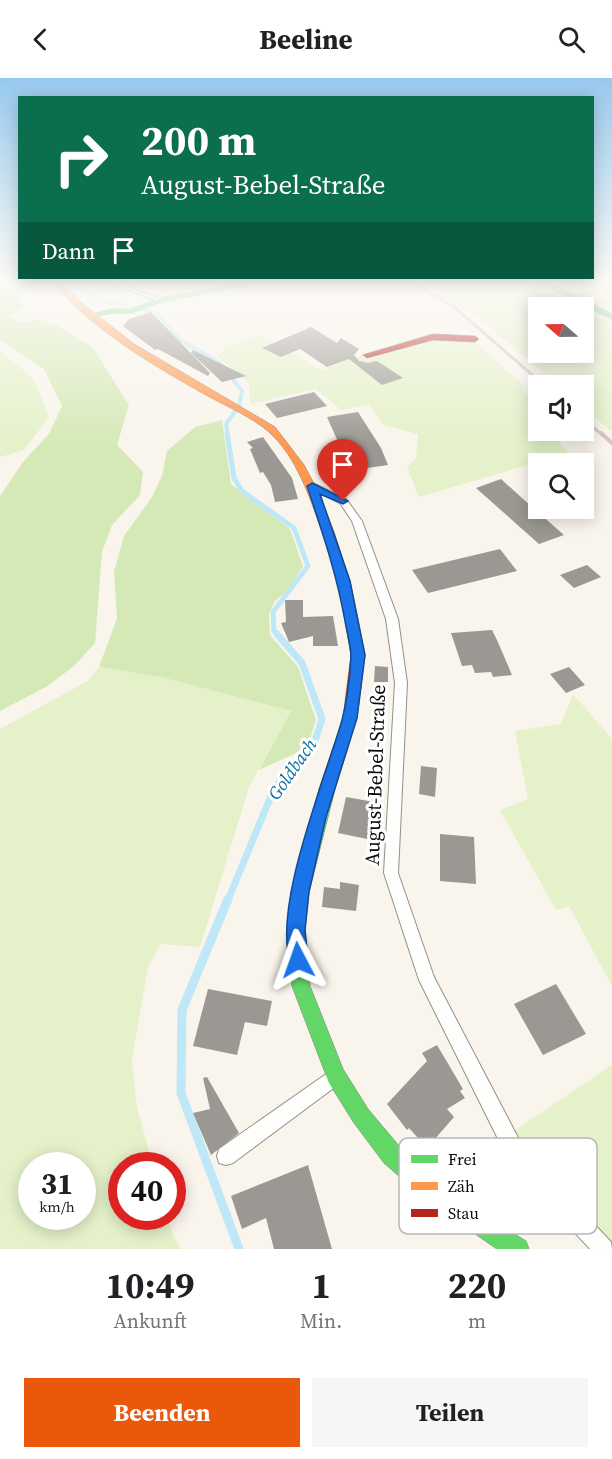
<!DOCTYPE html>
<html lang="de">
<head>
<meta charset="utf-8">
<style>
  :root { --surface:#fff; --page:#f6f6f6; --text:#202124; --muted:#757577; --accent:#ea580c }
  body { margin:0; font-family:"Source Serif 4",serif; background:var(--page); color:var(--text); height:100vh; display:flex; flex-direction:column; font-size:22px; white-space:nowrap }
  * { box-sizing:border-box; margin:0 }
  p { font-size:20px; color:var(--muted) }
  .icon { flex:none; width:33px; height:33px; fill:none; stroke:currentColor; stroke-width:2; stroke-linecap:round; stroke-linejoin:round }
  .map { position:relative; height:1171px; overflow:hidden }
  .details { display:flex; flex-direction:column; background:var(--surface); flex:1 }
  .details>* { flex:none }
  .top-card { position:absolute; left:18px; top:18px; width:576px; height:183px; border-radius:0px; box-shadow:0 3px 15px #0003; background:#0b6e4f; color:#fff; overflow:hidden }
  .needle { width:39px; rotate:290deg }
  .buttons { position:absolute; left:528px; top:219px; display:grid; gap:12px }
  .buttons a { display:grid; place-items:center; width:66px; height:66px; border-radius:0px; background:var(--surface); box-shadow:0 3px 15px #0003; font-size:30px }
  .speed { position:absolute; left:18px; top:1074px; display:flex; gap:12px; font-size:30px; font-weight:700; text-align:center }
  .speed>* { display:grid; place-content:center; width:78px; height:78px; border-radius:50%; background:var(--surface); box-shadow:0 3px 15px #0003; line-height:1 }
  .speed small { font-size:15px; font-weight:400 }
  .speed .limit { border:9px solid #d22; background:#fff; color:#111 }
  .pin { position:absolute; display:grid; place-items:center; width:51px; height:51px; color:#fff; margin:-62px -26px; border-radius:50% 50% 50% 0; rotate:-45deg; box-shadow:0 0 6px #0007 }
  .pin .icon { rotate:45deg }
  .me { position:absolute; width:66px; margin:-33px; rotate:356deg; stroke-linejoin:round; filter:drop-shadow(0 0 4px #0008) }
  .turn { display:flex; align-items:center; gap:21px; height:126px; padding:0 24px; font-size:27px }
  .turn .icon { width:78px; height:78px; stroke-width:2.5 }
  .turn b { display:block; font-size:42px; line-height:51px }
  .then { display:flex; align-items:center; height:57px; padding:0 24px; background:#0003; gap:12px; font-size:22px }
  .eta { display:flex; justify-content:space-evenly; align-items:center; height:102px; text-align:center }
  .eta b { font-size:36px; font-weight:700; line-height:42px }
  .cta { display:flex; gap:12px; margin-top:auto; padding:12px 24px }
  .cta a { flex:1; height:69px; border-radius:0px; background:var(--accent); color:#fff; font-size:24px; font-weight:700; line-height:69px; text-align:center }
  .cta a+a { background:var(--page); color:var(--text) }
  header { display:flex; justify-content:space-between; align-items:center; height:78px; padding:0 24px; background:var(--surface); font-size:27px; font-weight:700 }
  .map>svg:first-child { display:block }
  .farmland { fill:#f8f2d6 }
  .green { fill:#e4f1c9; fill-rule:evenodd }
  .forest { fill:#d5e9b6 }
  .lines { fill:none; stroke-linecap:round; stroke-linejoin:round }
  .stream-far3 { stroke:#bee8f7; stroke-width:4 }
  .stream-far2 { stroke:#bee8f7; stroke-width:5 }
  .stream-far1 { stroke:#bee8f7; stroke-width:7 }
  .stream { stroke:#bee8f7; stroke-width:9 }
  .building { fill:#9b9893 }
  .lane-casing { stroke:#92908c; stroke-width:2 }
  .fast-casing { stroke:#888682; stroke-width:1 }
  .slow-casing { stroke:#888682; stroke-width:1 }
  .jam-casing { stroke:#888682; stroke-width:1 }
  .lane { fill:#fefefc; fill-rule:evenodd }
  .fast { fill:#63d668; fill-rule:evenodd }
  .slow { fill:#ff974d; fill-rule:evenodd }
  .jam { fill:#b3261e; fill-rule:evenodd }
  .rail-far1 { stroke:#d7c2c3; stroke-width:3 }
  .rail { stroke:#d7c2c3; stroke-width:4 }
  .route { fill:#1a73e8; stroke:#114b97; stroke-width:1.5 }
  .labels { text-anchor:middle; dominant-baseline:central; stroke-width:6; stroke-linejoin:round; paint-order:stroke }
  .water-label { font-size:18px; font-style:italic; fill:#096ea5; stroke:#fff }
  .near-street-label { font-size:20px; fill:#0a0a0a; stroke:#fff }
  .key { fill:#fff; stroke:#b6b6b6; stroke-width:1.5 }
  .key-label { font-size:16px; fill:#0a0a0a }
</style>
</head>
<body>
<header><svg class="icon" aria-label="back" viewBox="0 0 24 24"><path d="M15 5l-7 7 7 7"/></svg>Beeline<svg class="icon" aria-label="search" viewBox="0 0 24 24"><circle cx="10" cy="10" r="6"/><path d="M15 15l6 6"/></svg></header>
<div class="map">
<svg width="612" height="1171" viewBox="0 0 612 1171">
  <rect width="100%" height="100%" fill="#f9f5ec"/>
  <path class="farmland" d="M 553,204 L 612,204 L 612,233 L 566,210 Z"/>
  <g class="green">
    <path d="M 422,204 L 529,204 L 578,229 L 538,230 L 538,274 L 584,274 L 584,232 L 612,247 L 612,354 L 584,330 L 584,308 L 558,307 L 475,237 Z"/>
    <path d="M 260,257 L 322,292 L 373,273 L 433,259 L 472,261 L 519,303 L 538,337 L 538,352 L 550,353 L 568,375 L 419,419 L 407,389 L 416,380 L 418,356 L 383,347 L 369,326 L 341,332 L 316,311 L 250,326 L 249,305 L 217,278 L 226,269 Z"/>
    <path d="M 0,273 L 33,300 L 49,339 L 24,372 L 0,379 Z"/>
    <path d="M 99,589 L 161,599 L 291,633 L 249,709 L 200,869 L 161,866 L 148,889 L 132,981 L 137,1030 L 153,1087 L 122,1088 L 122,1138 L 167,1139 L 173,1157 L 181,1171 L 0,1171 L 0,651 L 88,603 ZM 32,1088 L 82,1088 L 82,1138 L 32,1138 Z"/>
    <path d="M 573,616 L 612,661 L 612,908 L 569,828 L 556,832 L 500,732 L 528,721 L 515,653 L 561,646 Z"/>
    <path d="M 612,987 L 612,1163 C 572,1132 544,1093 514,1053 Z"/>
  </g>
  <g class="forest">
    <path d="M 0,204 L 16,204 C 17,214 24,220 23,230 L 7,239 L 25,245 L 38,241 L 57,247 L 93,270 L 129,327 L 117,367 L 143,394 L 140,417 L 112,447 L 102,474 L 95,565 L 74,588 L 46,609 L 0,633 L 0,418 L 23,384 L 49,356 L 62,328 L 44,291 L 0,262 Z"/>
    <path d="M 222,342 L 231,406 L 290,451 L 303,488 L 288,512 L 274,524 L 269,537 L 270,557 L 298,589 L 316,642 L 307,670 L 259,692 L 291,633 L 161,599 L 99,589 L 117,540 L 114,494 L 124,458 L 152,419 L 162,398 L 167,373 L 195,349 Z"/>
  </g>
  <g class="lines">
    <g class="stream-far3">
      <path d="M 70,204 L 103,223 L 127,228"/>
      <path d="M 140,231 L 157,235 L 180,262 L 220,285 L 242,313 L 239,328 L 226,346 L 228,357"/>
    </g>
    <path class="stream-far2" d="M 227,355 L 234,400 L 242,413 L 294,450 L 308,488 L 273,534 L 274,553 L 278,557"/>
    <path class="stream-far1" d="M 228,822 L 273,713 L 283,699 L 302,684 L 314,666 L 322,641 L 302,585 L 277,556"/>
    <path class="stream" d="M 228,821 L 182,932 L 181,1015 L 239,1171"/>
  </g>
  <g class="building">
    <path d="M 151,234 L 210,295 L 208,298 L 158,271 L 155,272 L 123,248 L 129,241 Z"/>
    <path d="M 311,249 L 337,265 L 341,260 L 359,271 L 354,277 L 359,283 L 368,285 L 377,283 L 403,300 L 382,307 L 349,281 L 327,289 L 300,271 L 281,279 L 262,270 Z"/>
    <path d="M 193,272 L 246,298 L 222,304 L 191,275 Z"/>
    <path d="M 314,314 L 327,328 L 277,340 L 265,326 Z"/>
    <path d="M 358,334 L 381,370 L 388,387 L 333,395 L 325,378 L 343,375 L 327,339 Z"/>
    <path d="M 263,359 L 292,400 L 298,421 L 275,424 L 271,407 L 263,394 L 260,395 L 250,371 L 253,370 L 247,364 Z"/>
    <path d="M 501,401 L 522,420 L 564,457 L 539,466 L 476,410 Z"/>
    <path d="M 500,471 L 517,493 L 428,515 L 412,492 Z"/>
    <path d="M 587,487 L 601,499 L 574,510 L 560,497 Z"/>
    <path d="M 285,522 L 303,522 L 303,539 L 333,538 L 338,568 L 313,568 L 313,558 L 289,564 L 281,545 L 286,544 Z"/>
    <path d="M 492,552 L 497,562 L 512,597 L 493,599 L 491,594 L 475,595 L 472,587 L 462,588 L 451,555 Z"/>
    <path d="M 375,588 L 388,589 L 388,604 L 374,604 Z"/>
    <path d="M 569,589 L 585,607 L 566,615 L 550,596 Z"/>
    <path d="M 421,688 L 437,690 L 435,719 L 419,716 Z"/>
    <path d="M 346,719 L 374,724 L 367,761 L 338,755 Z"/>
    <path d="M 440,756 L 474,759 L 476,806 L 440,803 Z"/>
    <path d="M 340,804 L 359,807 L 356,833 L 322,829 L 324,809 L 340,811 Z"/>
    <path d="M 556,906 L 586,956 L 543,977 L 514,926 Z"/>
    <path d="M 208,911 L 272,923 L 267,948 L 245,944 L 237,977 L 193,968 Z"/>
    <path d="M 437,967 L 463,1011 L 460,1013 L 465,1020 L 447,1031 L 454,1039 L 427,1070 L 409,1050 L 407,1052 L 387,1026 L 427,983 L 422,975 Z"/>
    <path d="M 207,999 L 239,1055 L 211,1077 L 193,1035 L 210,1031 L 203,1000 Z"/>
    <path d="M 308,1087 L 332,1171 L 274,1171 L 266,1140 L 242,1151 L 231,1118 Z"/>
  </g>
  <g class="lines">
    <defs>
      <g id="lane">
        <path d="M 106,204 L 115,204 L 163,222 L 158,223 Z"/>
        <path d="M 313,405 L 346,421 L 362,443 L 398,541 L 407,605 L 398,795 L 434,899 L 524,1071 L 611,1164 L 612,1171 L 590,1171 L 510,1085 L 419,902 L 384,795 L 395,605 L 386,541 L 352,443 L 340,425 L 310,410 L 310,406 Z"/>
        <path d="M 329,994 L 335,997 L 338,1003 L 335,1009 L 233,1085 L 226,1087 L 219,1085 L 217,1078 L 219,1071 Z"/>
      </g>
      <g id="fast">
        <path d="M 249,204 L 264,204 L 162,224 L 131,235 L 112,235 L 89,240 L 85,238 L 112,231 L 130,231 L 160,220 Z"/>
        <path d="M 539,204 L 548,204 L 612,236 L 612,241 Z"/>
        <path d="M 327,704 L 332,706 L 335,711 L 309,814 L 305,852 L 310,908 L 343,991 L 368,1031 L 400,1069 L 442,1106 L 496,1145 L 526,1163 L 529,1171 L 497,1171 L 426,1122 L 384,1085 L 354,1045 L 329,1005 L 292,908 L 287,852 L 291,814 L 319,711 L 322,706 Z"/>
      </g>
      <path id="slow" d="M 52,204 L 60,204 L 83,226 L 134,266 L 275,349 L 304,387 L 318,413 L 334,454 L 332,457 L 328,458 L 322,454 C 310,420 297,379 269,354 C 252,339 226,328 206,317 C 151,286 94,253 52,204 Z"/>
      <g id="jam">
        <path d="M 433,256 L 475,258 L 479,261 L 475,264 L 433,262 L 367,280 L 363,277 Z"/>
        <path d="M 328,450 L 334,454 L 350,503 L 365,577 L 357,640 L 335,711 L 332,716 L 327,718 L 322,716 L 319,711 L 343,640 L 351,577 L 338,503 L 322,454 Z"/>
      </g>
    </defs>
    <use href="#lane" class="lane-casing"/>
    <use href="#fast" class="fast-casing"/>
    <use href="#slow" class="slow-casing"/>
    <use href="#jam" class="jam-casing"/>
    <use href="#lane" class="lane"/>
    <use href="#fast" class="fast"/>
    <use href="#slow" class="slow"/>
    <use href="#jam" class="jam"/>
    <g class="rail-far1">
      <path d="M 412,204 L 454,229 L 545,308"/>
      <path d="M 584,341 L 602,357"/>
    </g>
    <path class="rail" d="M 601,355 L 612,365"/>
  </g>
  <linearGradient id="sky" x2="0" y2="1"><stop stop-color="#97c9ee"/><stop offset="0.55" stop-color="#fcfaf6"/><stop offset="1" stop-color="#fcfaf6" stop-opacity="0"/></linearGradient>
  <rect width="612" height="368" fill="url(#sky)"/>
  <path class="route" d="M 312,405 L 348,423 L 343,426 L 320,416 L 350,503 L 365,577 L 357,640 L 326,739 L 309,814 L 305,852 L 308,882 L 305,889 L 298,892 L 292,889 C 269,834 326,700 342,642 C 347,623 350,599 351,579 C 351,568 347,555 345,543 C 337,497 322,453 307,408 Z"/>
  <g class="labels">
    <g class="water-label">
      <text transform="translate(292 691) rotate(-55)">Goldbach</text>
    </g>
    <g class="near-street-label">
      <text transform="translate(375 697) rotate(-88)">August-Bebel-Straße</text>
    </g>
  </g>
  <rect x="399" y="1060" width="198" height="96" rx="9" class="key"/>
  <rect x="411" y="1077" width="27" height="8" fill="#63d668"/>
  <rect x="411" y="1104" width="27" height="8" fill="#ff974d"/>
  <rect x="411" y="1131" width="27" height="8" fill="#b3261e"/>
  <g class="key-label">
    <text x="448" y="1087">Frei</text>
    <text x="448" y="1114">Zäh</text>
    <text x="448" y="1141">Stau</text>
  </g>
</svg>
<div class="buttons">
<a><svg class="needle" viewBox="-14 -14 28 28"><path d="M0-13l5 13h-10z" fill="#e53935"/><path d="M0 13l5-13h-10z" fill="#757577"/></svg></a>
<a><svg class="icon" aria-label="sound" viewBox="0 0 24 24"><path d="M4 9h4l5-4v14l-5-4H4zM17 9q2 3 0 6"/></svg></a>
<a><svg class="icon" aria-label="search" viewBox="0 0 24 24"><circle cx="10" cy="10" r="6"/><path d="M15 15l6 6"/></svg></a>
</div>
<div class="speed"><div>31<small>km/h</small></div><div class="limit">40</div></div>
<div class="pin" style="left:343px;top:423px;background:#d93025"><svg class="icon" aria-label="arrive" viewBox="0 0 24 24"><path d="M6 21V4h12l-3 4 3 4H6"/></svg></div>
<svg class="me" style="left:298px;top:882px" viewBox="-20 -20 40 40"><path d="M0-17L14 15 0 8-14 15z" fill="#1a73e8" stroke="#fff" stroke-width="4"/></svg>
<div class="top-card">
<div class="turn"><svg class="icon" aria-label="right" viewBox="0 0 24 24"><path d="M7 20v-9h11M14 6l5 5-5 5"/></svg><div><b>200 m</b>August-Bebel-Straße</div></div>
<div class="then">Dann<svg class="icon" aria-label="arrive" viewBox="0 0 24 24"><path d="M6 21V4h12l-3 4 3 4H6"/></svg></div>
</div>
</div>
<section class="details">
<div class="eta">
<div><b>10:49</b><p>Ankunft</p></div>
<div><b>1</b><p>Min.</p></div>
<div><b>220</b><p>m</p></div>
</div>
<div class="cta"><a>Beenden</a><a>Teilen</a></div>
</section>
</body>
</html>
